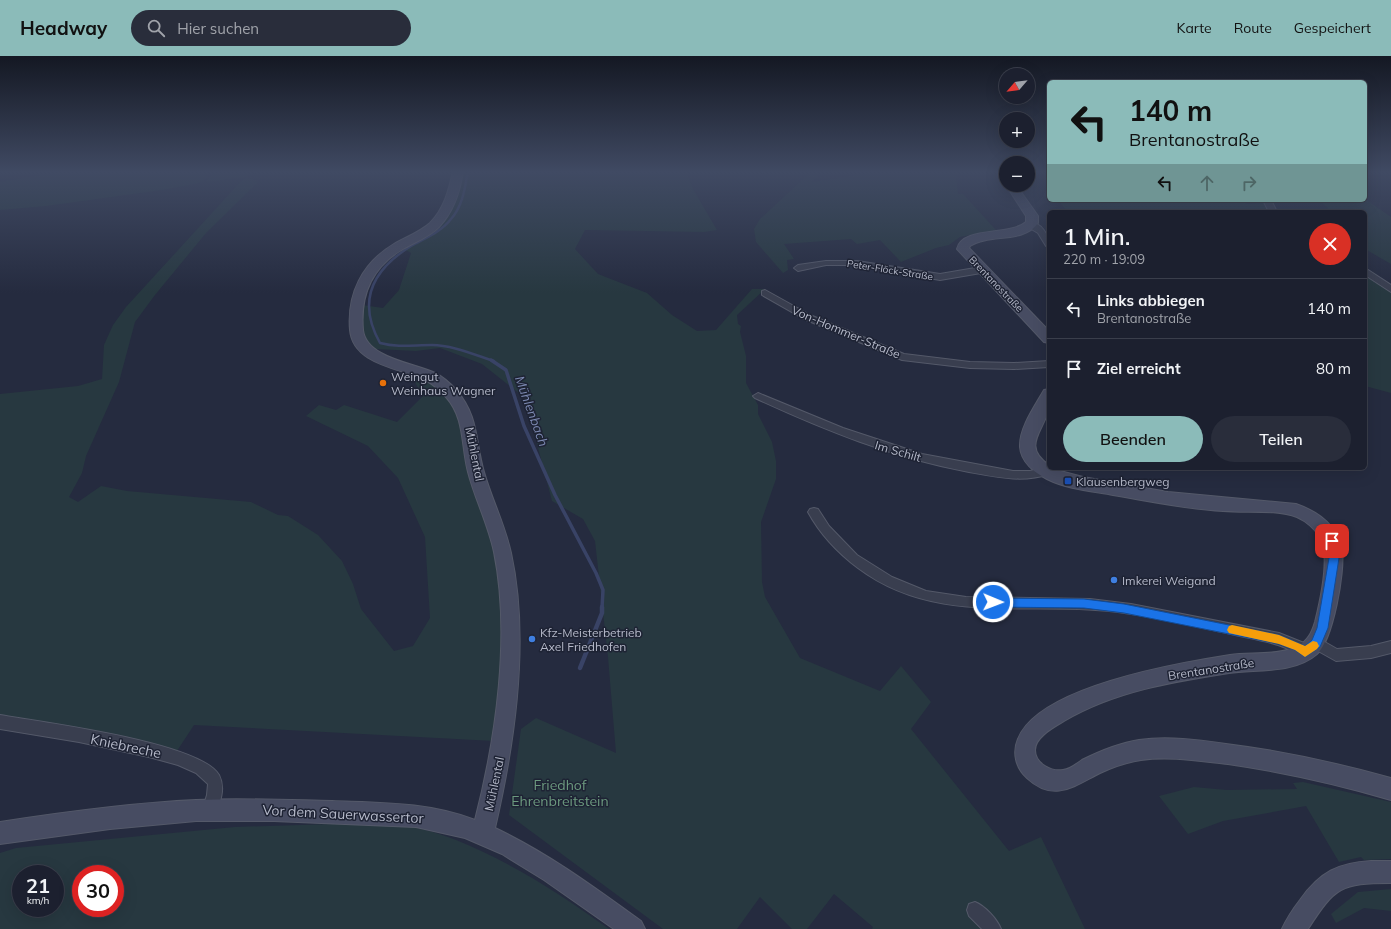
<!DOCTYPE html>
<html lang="de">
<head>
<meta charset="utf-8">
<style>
  :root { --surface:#1c202f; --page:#292d3b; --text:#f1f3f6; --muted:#a0a3aa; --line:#3a3e4b; --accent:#8bbbb9 }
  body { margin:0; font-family:Mulish,sans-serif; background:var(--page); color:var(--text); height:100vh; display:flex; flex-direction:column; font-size:15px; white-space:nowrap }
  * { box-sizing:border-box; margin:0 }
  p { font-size:13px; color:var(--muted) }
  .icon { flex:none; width:22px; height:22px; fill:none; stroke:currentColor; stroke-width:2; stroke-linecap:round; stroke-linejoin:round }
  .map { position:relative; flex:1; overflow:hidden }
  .side { position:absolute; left:1047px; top:154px; width:320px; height:260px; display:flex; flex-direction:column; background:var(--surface); border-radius:6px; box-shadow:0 4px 16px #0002,0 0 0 1px var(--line) }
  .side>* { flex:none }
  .banner { position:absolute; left:1047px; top:24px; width:320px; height:122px; border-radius:6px; box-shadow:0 4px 16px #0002,0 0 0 1px var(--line); background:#8bbbb9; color:#111; overflow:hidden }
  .needle { width:26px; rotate:242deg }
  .buttons { position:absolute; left:999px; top:12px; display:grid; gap:8px }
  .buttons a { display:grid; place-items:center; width:36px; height:36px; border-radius:50%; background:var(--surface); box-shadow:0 4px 16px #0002,0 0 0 1px var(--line); font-size:20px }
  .speed { position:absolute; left:12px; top:809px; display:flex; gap:8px; font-size:20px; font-weight:700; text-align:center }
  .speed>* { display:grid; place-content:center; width:52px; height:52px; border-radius:50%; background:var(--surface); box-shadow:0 4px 16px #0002,0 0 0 1px var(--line); line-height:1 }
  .speed small { font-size:10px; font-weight:400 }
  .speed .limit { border:6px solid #d22; background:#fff; color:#111 }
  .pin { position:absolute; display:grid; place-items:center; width:34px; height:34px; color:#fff; margin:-17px; border-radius:8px; box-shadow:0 2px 6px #0006 }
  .me { position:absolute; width:44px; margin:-22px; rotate:91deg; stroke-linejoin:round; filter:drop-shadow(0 0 3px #0008) }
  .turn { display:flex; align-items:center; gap:14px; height:84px; padding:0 16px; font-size:18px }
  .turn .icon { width:52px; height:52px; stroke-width:2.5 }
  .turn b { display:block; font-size:28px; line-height:34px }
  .lanes { display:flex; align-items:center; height:38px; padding:0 16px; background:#0003; justify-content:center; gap:20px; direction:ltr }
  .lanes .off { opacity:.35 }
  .round { display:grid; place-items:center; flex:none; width:42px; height:42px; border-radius:21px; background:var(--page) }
  .summary { display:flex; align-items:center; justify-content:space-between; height:68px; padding:0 16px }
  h1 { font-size:24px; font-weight:600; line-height:30px }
  .action { display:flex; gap:8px; margin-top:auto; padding:8px 16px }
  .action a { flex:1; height:46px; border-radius:24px; background:var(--accent); color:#111; font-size:16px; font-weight:600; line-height:46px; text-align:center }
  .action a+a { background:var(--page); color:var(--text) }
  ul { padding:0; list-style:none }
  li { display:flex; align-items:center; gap:12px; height:60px; padding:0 16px; border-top:1px solid var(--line) }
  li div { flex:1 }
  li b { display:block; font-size:15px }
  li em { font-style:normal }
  header { display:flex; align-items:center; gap:24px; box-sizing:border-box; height:56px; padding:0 20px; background:var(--accent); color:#111 }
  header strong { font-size:19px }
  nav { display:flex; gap:22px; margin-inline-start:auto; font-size:14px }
  .search { width:280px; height:36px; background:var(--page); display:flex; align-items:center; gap:10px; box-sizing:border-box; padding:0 14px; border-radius:22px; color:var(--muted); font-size:15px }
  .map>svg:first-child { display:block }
  .green { fill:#273840; fill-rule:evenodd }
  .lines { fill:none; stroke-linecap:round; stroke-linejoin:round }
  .stream-far2 { stroke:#394366; stroke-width:2.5 }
  .stream-far1 { stroke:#394366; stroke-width:3.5 }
  .stream { stroke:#394366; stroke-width:4.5 }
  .street-casing { stroke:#545969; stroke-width:2 }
  .secondary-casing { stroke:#545969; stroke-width:2 }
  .street { fill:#393e4f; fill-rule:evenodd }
  .secondary { fill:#474c62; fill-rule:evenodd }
  .route { fill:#1a73e8; stroke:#114b97 }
  .slow { fill:#f59e0b }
  .food-dot { fill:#e8710a; stroke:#1e2334; stroke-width:1.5 }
  .transit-dot { fill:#1a4fb4; stroke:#1e2334; stroke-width:1.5 }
  .shop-dot { fill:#3f7fe0; stroke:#1e2334; stroke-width:1.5 }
  .labels { text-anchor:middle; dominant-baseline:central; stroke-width:3; stroke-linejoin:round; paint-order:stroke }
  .far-street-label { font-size:10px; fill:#b5b9c9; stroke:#1e2334 }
  .street-label { font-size:12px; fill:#b5b9c9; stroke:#1e2334 }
  .poi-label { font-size:12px; fill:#b5b9c9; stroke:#1e2334; text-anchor:start }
  .water-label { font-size:13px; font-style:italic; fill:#7c89b1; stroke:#1e2334 }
  .near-street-label { font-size:14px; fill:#b5b9c9; stroke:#1e2334 }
  .near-park-label { font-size:14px; fill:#6c9a7f; stroke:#1e2334 }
</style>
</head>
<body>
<header>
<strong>Headway</strong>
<div class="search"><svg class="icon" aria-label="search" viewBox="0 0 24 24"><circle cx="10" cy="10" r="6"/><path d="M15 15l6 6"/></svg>Hier suchen</div>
<nav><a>Karte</a><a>Route</a><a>Gespeichert</a></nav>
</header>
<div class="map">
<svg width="1391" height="873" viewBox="0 0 1391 873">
  <rect width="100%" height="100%" fill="#252b3f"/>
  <g class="green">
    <path d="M 65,115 L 208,115 L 206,122 L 199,127 L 162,134 L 46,150 L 0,154 L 0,126 Z"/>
    <path d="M 210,115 L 250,115 L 246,121 L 206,126 L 211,119 Z"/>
    <path d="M 461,115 L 686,115 L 693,133 L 717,174 L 704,176 L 585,174 L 575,193 L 598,218 L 647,237 L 672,259 L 697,275 L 716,274 L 752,233 L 765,233 L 737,259 L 738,268 L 741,270 L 740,276 L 746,300 L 746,327 L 758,349 L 758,358 L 772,386 L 776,405 L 776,423 L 761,466 L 762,526 L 765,541 L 800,602 L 880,635 L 901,610 L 931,646 L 911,673 L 1009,795 L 1041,781 L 1085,873 L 872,873 L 873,871 L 834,838 L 807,873 L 792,873 L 760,841 L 737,873 L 663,873 L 509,759 L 521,673 L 536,662 L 616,697 L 608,601 L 595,485 L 583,463 L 552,445 L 525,342 L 482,308 L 440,292 L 416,295 L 375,293 C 359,283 364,265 362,249 L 383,252 L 399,234 L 411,197 L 400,191 L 428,176 Z"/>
    <path d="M 812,115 L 821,115 L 812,126 L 882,115 L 958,115 L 956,121 L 958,138 L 963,138 L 996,174 L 960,181 L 949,189 L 936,192 L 901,206 L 880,184 L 857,188 L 851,183 L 784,188 L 794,203 L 787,204 L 788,214 L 783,217 L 756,186 L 754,173 L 760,163 Z"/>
    <path d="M 247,122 L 256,124 L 257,127 L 206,177 L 155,239 L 135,266 L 119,326 L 86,400 L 82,417 L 69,441 L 78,446 L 101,430 L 127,435 L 251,446 L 278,459 L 288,460 L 318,479 L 342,505 L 353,528 L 361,553 L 394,595 L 413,590 L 430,562 L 425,481 L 398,422 L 368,390 L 306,360 L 319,349 L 336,354 L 344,349 L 397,366 L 423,340 L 410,318 L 426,325 L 436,331 L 454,350 L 460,362 L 493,482 L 501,537 L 503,599 L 494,685 L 194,669 L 175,698 L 0,659 L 0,338 L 78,330 L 102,323 L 104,289 L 113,269 L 126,251 L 243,123 Z"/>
    <path d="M 1365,143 L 1391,161 L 1391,208 L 1365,193 L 1365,156 L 1329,156 L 1327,151 L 1319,144 Z"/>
    <path d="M 1058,144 L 1240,144 L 1247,148 L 1266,147 L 1270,156 L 1068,156 Z"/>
    <path d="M 1365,218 L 1391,235 L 1391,337 L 1365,330 Z"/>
    <path d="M 1303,726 L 1391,746 L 1391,803 L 1364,804 L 1361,801 L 1339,806 L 1306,750 L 1223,765 L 1188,778 L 1159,740 L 1194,731 L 1227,734 L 1297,733 L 1293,727 Z"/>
    <path d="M 395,766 C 415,772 437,776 456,784 C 511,806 562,839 609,873 L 0,873 L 0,797 L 16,792 L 235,771 ZM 21,818 L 55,818 L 55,852 L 21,852 ZM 81,818 L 115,818 L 115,852 L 81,852 Z"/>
    <path d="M 1391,833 L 1391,855 L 1364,852 L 1336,867 L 1331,858 L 1358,836 Z"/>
  </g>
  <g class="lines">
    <path class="stream-far2" d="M 468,115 C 465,131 463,150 451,163 C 441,176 425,182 411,190 C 372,214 357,246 380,287 C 399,292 413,289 432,289 C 452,289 475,299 494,305"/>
    <path class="stream-far1" d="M 491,304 L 506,314 L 524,370 L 555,439 L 596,517 L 603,534 L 602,552"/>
    <path class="stream" d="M 580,612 L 602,557 L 602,551"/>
    <defs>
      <g id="street">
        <path d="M 1263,144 L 1271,144 L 1277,156 L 1269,156 Z"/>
        <path d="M 1028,167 C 1042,165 1049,180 1049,190 L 1046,190 L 1038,177 L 1028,171 Z"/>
        <path d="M 826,205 L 857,205 L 940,218 L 981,211 L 985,214 L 981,217 L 940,224 L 857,209 L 826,209 L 798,215 L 794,212 L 798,209 Z"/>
        <path d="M 1365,212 L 1391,229 L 1391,236 L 1365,219 Z"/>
        <path d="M 765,234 L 810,259 L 904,298 L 970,306 L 1014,307 L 1049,305 L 1049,311 L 1014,313 L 970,312 L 902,304 L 804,263 L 762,239 L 762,235 Z"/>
        <path d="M 758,337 L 843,372 L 922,398 L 1013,415 L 1030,415 L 1046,411 L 1051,415 L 1050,418 C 1022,427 997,421 969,416 C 894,402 824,374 755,342 L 753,340 Z"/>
        <path d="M 814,452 L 818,453 L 829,470 L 857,499 L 892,521 L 926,535 L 966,541 L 1090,543 L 1131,548 L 1279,577 L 1304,587 L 1311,596 L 1310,600 L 1305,602 C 1296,598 1288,592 1278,589 C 1260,583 1241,581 1222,576 C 1185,568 1147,559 1109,555 C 1022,546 934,569 858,512 C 838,497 820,478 808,456 L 810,453 Z"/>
        <path d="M 1316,581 L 1337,593 L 1371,590 L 1391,585 L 1391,597 L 1371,602 L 1336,605 L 1311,591 L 1310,587 L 1311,583 Z"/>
        <path d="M 0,659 C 40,666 200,686 219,719 C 226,733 220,747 214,760 L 209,762 L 204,760 L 202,755 L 207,739 L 208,728 L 196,717 L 178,709 L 149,701 L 79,686 L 0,673 Z"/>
        <path d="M 975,846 C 985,850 997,863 1001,873 L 982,873 L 969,860 L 967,854 L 969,848 Z"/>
      </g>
      <g id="secondary">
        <path d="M 453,115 L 463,115 C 460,136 454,155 439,171 C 429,181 415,186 403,193 C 372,211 360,239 363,274 C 366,302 414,307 435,317 C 443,321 450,327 456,334 C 479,360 475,385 484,416 C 492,444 505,469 511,497 C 530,584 515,686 495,772 C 548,797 594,831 641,865 L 645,873 L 614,873 L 544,824 L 502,798 L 465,782 L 416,771 L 274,765 L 196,765 L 110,773 L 0,788 L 0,766 C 65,756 130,747 196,744 C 241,742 287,744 332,745 C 381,747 429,746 475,764 C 496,682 511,580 494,496 C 488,468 475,443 468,416 C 461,389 465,362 446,341 C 440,334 433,328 425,324 C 401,312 353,309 350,274 C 347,238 362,207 394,188 C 406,181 420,176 430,167 C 444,153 449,134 453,115 Z"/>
        <path d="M 996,115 L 1006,115 L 1006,126 L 1002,125 Z"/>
        <path d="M 1006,129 L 1016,129 L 1038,160 L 1038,167 C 1023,188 990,177 970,190 L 969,192 L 1049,275 L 1049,287 L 1044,286 L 957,193 C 962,170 1010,180 1026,166 L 1026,160 Z"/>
        <path d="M 1049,333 C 1049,339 1050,346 1049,352 C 1044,375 1021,390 1049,409 L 1049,412 L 1083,421 L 1168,436 L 1296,448 C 1319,456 1338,470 1342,495 C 1345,515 1333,584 1317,598 C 1294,618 1257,613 1229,617 C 1172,626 1115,635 1064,665 C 1054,671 1035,681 1035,694 C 1035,708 1052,716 1063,714 C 1071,713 1076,708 1082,704 C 1100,695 1120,687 1139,684 C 1168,680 1198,684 1226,688 C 1282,695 1337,707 1391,722 L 1391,744 C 1337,728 1283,716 1228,708 C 1199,705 1170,700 1141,704 C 1127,706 1113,711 1100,717 C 1074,730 1054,747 1027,722 C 1016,712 1012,697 1018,683 C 1039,630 1179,607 1230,599 C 1251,596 1278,600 1298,590 C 1308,585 1312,576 1315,566 C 1320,546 1331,500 1320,481 C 1315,473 1306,465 1297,461 C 1275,453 1246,457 1223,455 C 1186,453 1149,445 1113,439 C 1091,435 1067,433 1047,423 C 1035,417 1021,406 1020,391 C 1019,372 1035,350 1044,334 Z"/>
        <path d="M 1371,805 L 1391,805 L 1391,827 C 1341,827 1335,831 1308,873 L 1282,873 C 1287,862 1293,853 1300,844 C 1320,816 1338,807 1371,805 Z"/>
      </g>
    </defs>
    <use href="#street" class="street-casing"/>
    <use href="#secondary" class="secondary-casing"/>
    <use href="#street" class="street"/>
    <use href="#secondary" class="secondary"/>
  </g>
  <linearGradient id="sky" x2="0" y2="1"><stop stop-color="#141823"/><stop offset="0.49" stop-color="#404a63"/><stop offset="1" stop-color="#404a63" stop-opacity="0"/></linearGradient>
  <rect width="1391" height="237" fill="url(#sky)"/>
  <path class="route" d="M 1332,481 L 1336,485 L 1339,502 L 1328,572 L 1320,591 L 1305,601 L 1295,594 L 1279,588 L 1124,557 L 1084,552 L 993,551 L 988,546 L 993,542 L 1084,543 L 1124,548 L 1279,579 L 1305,590 L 1312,584 L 1317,572 L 1329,502 L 1327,485 Z"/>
  <path class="slow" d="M 1232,569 L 1279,579 L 1305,590 L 1313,585 L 1317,586 L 1319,590 L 1317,593 L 1305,601 L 1295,594 L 1279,588 L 1229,577 L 1227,574 L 1229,570 Z"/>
  <circle class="food-dot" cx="383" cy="327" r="4"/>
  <rect class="transit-dot" x="1064" y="421" width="8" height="8" rx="2"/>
  <g class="shop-dot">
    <circle cx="1114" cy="524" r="4"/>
    <circle cx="532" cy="583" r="4"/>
  </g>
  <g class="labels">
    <g class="far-street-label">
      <text transform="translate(890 214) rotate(9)">Peter-Flöck-Straße</text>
      <text transform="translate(996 228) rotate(46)">Brentanostraße</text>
    </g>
    <g class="street-label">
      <text transform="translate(846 276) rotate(23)">Von-Hommer-Straße</text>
      <text transform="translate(898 395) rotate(16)">Im Schilt</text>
      <text transform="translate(475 398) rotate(79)">Mühlental</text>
      <text transform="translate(1211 613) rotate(-9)">Brentanostraße</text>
      <text transform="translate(494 728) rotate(-78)">Mühlental</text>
    </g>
    <g class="poi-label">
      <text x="391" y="320">Weingut<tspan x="391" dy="14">Weinhaus Wagner</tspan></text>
      <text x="1076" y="425">Klausenbergweg</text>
      <text x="1122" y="524">Imkerei Weigand</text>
      <text x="540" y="576">Kfz-Meisterbetrieb<tspan x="540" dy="14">Axel Friedhofen</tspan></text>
    </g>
    <g class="water-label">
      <text transform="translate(532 355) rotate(70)">Mühlenbach</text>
    </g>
    <g class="near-street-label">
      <text transform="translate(126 690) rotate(12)">Kniebreche</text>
      <text transform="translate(343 758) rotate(3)">Vor dem Sauerwassertor</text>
    </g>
    <g class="near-park-label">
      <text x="560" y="729">Friedhof<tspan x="560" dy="16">Ehrenbreitstein</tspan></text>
    </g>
  </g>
</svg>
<div class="buttons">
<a><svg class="needle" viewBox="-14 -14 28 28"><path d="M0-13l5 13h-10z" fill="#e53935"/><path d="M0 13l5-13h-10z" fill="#a0a3aa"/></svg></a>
<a>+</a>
<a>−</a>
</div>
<div class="speed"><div>21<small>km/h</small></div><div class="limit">30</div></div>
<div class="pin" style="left:1332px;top:485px;background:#d93025"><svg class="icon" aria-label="arrive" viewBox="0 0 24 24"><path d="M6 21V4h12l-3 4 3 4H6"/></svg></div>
<svg class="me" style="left:993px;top:546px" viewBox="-20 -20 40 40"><circle r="17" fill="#1a73e8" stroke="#fff" stroke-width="3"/><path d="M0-11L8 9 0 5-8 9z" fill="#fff"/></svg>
<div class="banner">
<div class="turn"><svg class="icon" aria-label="left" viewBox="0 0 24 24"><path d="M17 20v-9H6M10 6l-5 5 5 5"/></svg><div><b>140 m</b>Brentanostraße</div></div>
<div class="lanes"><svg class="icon" aria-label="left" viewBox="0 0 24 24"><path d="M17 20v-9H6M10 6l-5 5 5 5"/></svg><svg class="icon off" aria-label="ahead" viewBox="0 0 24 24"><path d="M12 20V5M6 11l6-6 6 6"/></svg><svg class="icon off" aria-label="right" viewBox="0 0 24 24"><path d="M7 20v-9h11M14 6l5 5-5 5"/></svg></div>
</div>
<section class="side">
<div class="summary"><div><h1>1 Min.</h1><p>220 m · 19:09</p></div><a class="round" style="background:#d93025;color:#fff"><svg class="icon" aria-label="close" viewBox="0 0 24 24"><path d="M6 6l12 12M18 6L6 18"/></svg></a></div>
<ul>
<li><svg class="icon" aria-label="left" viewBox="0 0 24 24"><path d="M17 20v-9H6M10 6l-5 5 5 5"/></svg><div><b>Links abbiegen</b><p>Brentanostraße</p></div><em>140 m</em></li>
<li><svg class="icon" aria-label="arrive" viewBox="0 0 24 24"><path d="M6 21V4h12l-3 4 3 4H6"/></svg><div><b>Ziel erreicht</b></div><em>80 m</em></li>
</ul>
<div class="action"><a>Beenden</a><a>Teilen</a></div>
</section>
</div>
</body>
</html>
